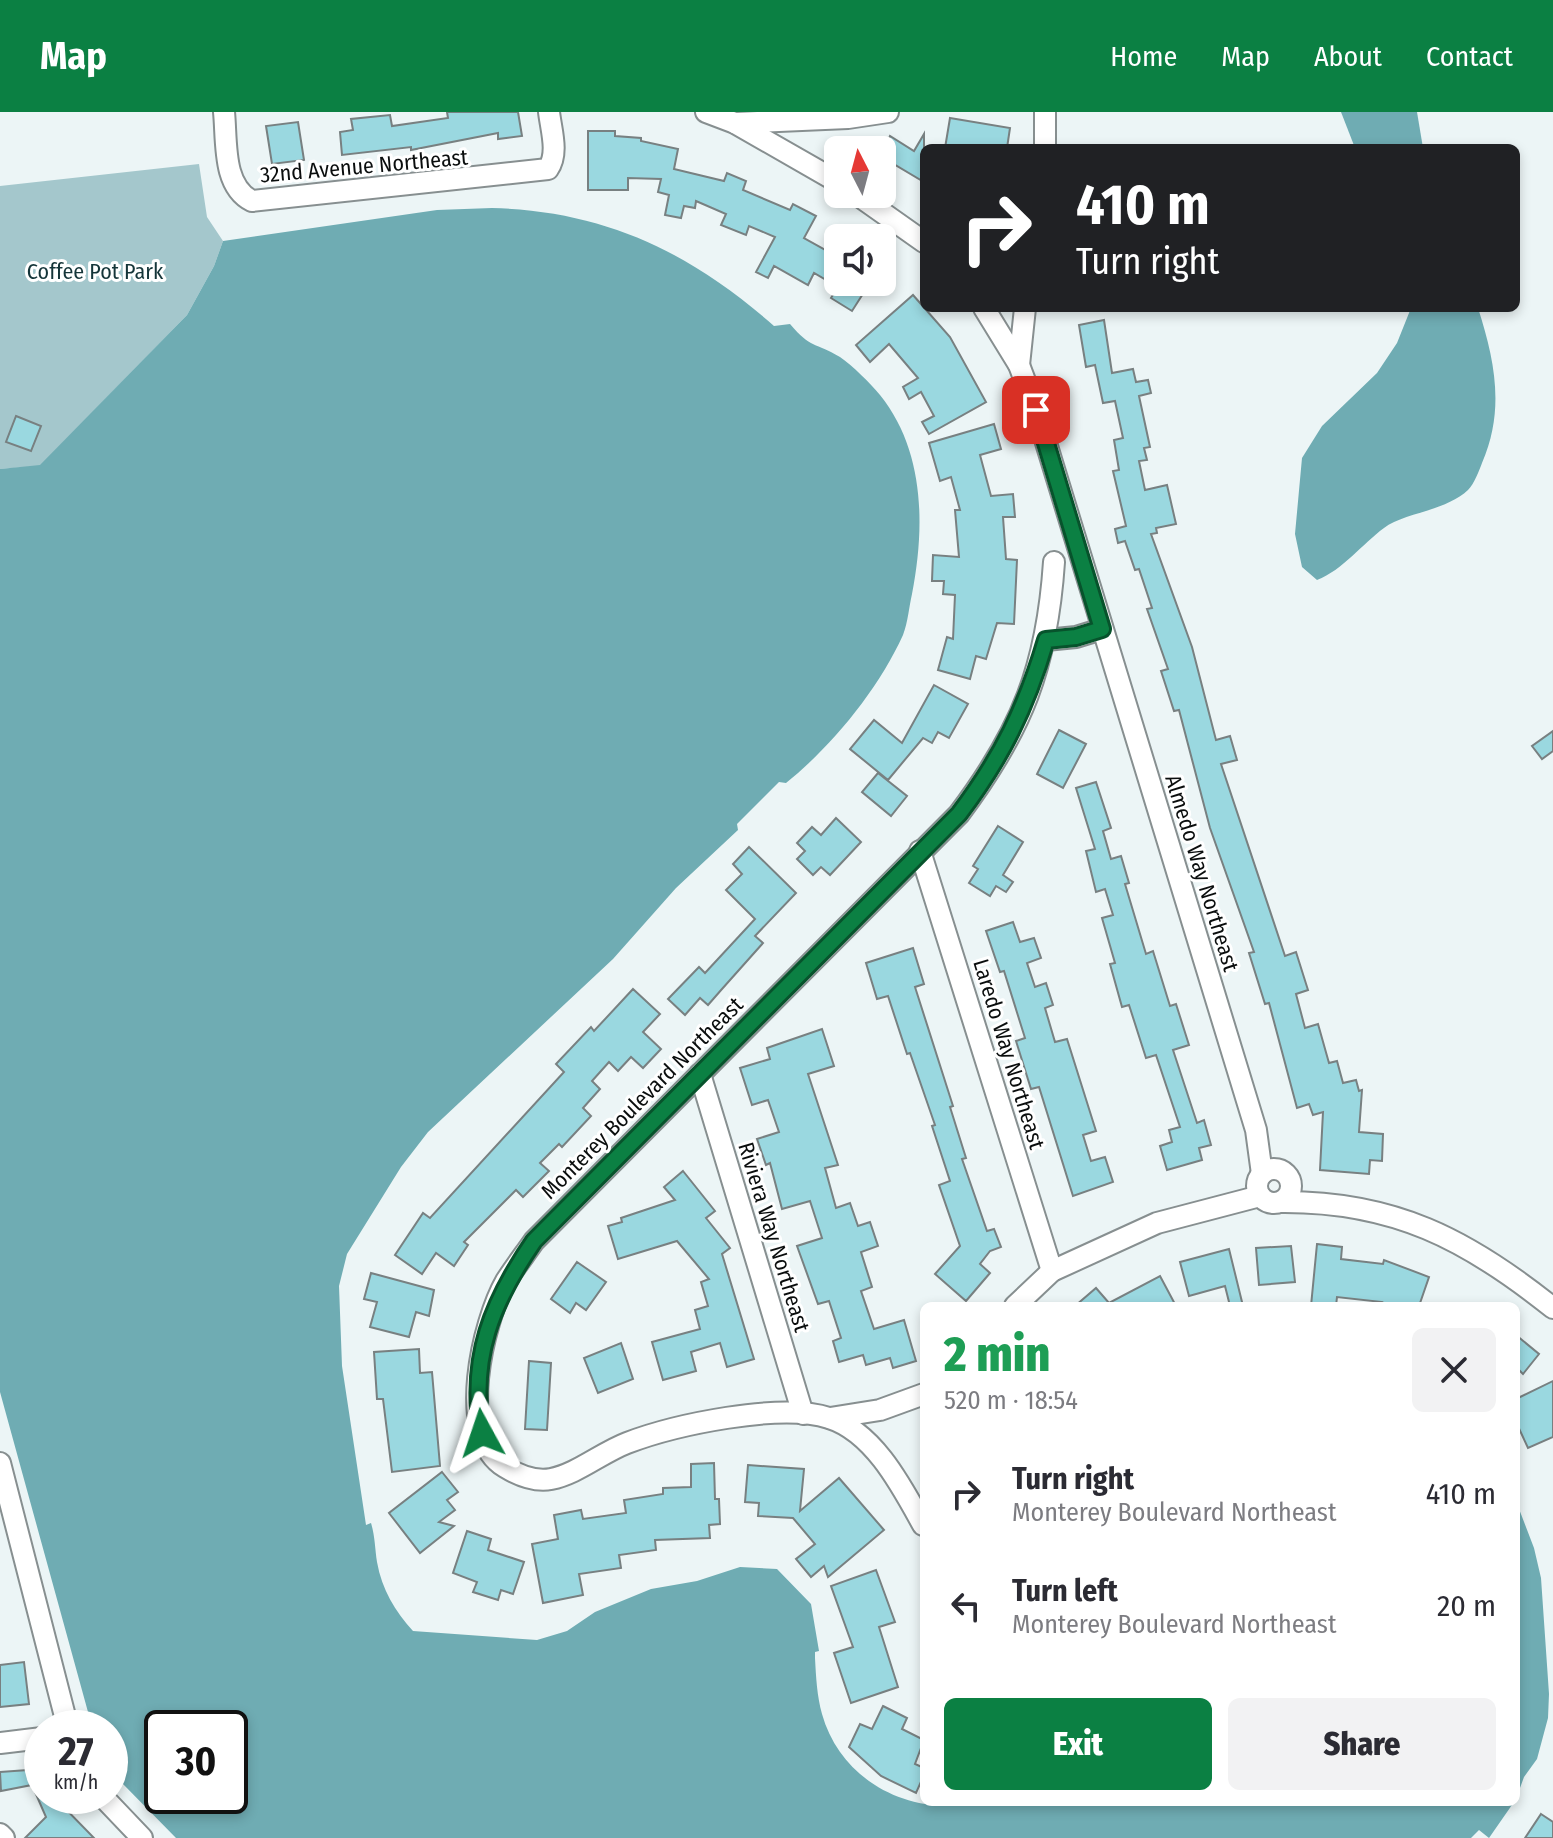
<!DOCTYPE html>
<html lang="en">
<head>
<meta charset="utf-8">
<style>
  :root { --surface:#fff; --page:#f2f2f3; --text:#2b2b33; --muted:#7c7c81; --accent:#0b8043 }
  body { margin:0; font-family:"Fira Sans Condensed",sans-serif; background:var(--page); color:var(--text); height:100vh; display:flex; flex-direction:column; font-size:30px; white-space:nowrap }
  * { box-sizing:border-box; margin:0 }
  p { font-size:26px; color:var(--muted) }
  .icon { flex:none; width:44px; height:44px; fill:none; stroke:currentColor; stroke-width:2; stroke-linecap:round; stroke-linejoin:round }
  .map { position:relative; flex:1; overflow:hidden }
  .drawer { position:absolute; left:920px; top:1190px; width:600px; height:504px; display:flex; flex-direction:column; background:var(--surface); border-radius:12px; box-shadow:0 4px 12px #0003 }
  .drawer>* { flex:none }
  .top-card { position:absolute; left:920px; top:32px; width:600px; height:168px; border-radius:12px; box-shadow:0 4px 12px #0003; background:#202124; color:#fff; overflow:hidden }
  .needle { width:52px; rotate:354deg }
  .controls { position:absolute; left:824px; top:24px; display:grid; gap:16px }
  .controls a { display:grid; place-items:center; width:72px; height:72px; border-radius:12px; background:var(--surface); box-shadow:0 4px 12px #0003; font-size:40px }
  .speed { position:absolute; left:24px; top:1598px; display:flex; gap:16px; font-size:40px; font-weight:700; text-align:center }
  .speed>* { display:grid; place-content:center; width:104px; height:104px; border-radius:50%; background:var(--surface); box-shadow:0 4px 12px #0003; line-height:1 }
  .speed small { font-size:20px; font-weight:400 }
  .speed .limit { border:4px solid #111; border-radius:12px; background:#fff; color:#111 }
  .pin { position:absolute; display:grid; place-items:center; width:68px; height:68px; color:#fff; margin:-34px; border-radius:16px; box-shadow:0 4px 12px #0006 }
  .me { position:absolute; width:88px; margin:-44px; rotate:355deg; stroke-linejoin:round; filter:drop-shadow(0 0 6px #0008) }
  .turn { display:flex; align-items:center; gap:28px; height:168px; padding:0 24px; font-size:36px }
  .turn .icon { width:104px; height:104px; stroke-width:2.5 }
  .turn b { display:block; font-size:56px; line-height:68px }
  .round { display:grid; place-items:center; flex:none; width:84px; height:84px; border-radius:12px; background:var(--page) }
  .head { display:flex; align-items:center; justify-content:space-between; height:136px; padding:0 24px }
  h1 { font-size:48px; font-weight:800; line-height:60px; color:#1e9e55 }
  .primary-button { display:flex; gap:16px; margin-top:auto; padding:16px 24px }
  .primary-button a { flex:1; height:92px; border-radius:12px; background:var(--accent); color:#fff; font-size:32px; font-weight:800; line-height:92px; text-align:center }
  .primary-button a+a { background:var(--page); color:var(--text) }
  ul { padding:0; list-style:none }
  li { display:flex; align-items:center; gap:24px; height:112px; padding:0 24px }
  li div { flex:1 }
  li b { display:block; font-size:30px }
  li em { font-style:normal }
  header { display:flex; align-items:center; gap:48px; box-sizing:border-box; height:112px; padding:0 40px; background:var(--accent); color:#fff }
  header strong { font-size:38px }
  nav { display:flex; gap:44px; margin-inline-start:auto; font-size:28px }
  .map>svg:first-child { display:block }
  .green { fill:#a4c7cc }
  .water { fill:#6facb3; fill-rule:evenodd }
  .building { fill:#9ad8e0; stroke:#788081; stroke-width:2 }
  .lines { fill:none; stroke-linecap:round; stroke-linejoin:round }
  .minor-casing { stroke:#878f90; stroke-width:24 }
  .minor { stroke:#fff; stroke-width:20 }
  .route-casing { stroke:#07532c; stroke-width:20 }
  .route { stroke:#0b8043; stroke-width:14 }
  .labels { text-anchor:middle; dominant-baseline:central; stroke-width:6; stroke-linejoin:round; paint-order:stroke }
  .street-label { font-size:22px; fill:#0a0d0d; stroke:#fff }
  .park-label { font-size:22px; fill:#153539; stroke:#fff }
</style>
</head>
<body>
<header>
<strong>Map</strong>
<nav><a>Home</a><a>Map</a><a>About</a><a>Contact</a></nav>
</header>
<div class="map">
<svg width="1553" height="1726" viewBox="0 0 1553 1726">
  <rect width="100%" height="100%" fill="#ecf5f6"/>
  <path class="green" d="M 199,52 L 207,105 L 223,129 L 214,154 L 187,203 L 40,354 L 0,357 L 0,74 Z"/>
  <g class="water">
    <path d="M 1341,0 L 1417,0 L 1423,36 L 1355,36 Z"/>
    <path d="M 492,96 C 605,99 690,140 774,214 L 790,212 C 811,237 815,230 840,245 C 853,254 870,271 880,283 C 925,339 925,415 912,482 C 909,495 908,510 903,523 C 878,578 832,634 786,671 L 779,670 L 737,712 L 738,718 L 676,776 L 613,847 L 428,1020 L 401,1055 L 347,1142 L 339,1174 L 342,1254 L 366,1413 L 371,1411 C 375,1424 375,1437 377,1450 C 382,1478 395,1499 413,1519 L 537,1528 L 567,1519 L 595,1500 L 651,1477 L 697,1469 L 740,1455 L 777,1457 L 811,1492 L 819,1539 L 815,1540 L 815,1546 C 816,1565 817,1584 822,1602 C 841,1670 912,1706 979,1690 L 1514,1690 L 1489,1726 L 1479,1718 L 1471,1726 L 176,1726 L 123,1672 L 110,1654 L 110,1616 L 93,1616 L 88,1600 L 0,1280 L 0,357 L 40,353 L 187,203 L 214,154 L 223,129 L 437,98 ZM 162,1616 L 230,1616 L 230,1684 L 162,1684 Z"/>
    <path d="M 1411,196 L 1478,196 C 1495,249 1505,298 1482,351 C 1479,359 1474,372 1468,378 C 1446,399 1403,401 1384,416 C 1362,432 1343,458 1317,468 L 1302,455 L 1295,422 L 1302,346 L 1322,314 L 1377,261 L 1397,231 Z"/>
    <path d="M 1516,1389 L 1534,1436 L 1541,1466 L 1549,1582 L 1548,1606 L 1537,1647 L 1524,1665 L 1516,1687 Z"/>
  </g>
  <g class="building">
    <path d="M 447,0 L 518,0 L 522,24 L 498,27 L 498,21 L 411,38 L 411,35 L 342,43 L 340,20 L 353,18 L 351,7 L 390,3 L 392,14 L 448,6 Z"/>
    <path d="M 950,6 L 1010,16 L 1007,36 L 945,36 Z"/>
    <path d="M 298,10 L 304,48 L 272,52 L 266,14 Z"/>
    <path d="M 588,19 L 615,19 L 615,24 L 641,26 L 641,29 L 678,37 L 674,57 L 724,69 L 727,61 L 746,69 L 743,78 L 790,98 L 793,92 L 816,104 L 804,126 L 838,145 L 838,175 L 841,170 L 854,170 L 866,177 L 852,199 L 831,186 L 838,175 L 814,161 L 808,173 L 774,154 L 768,166 L 756,160 L 775,125 L 749,114 L 746,123 L 721,113 L 726,102 L 696,89 L 695,96 L 684,94 L 681,106 L 665,103 L 669,83 L 658,80 L 661,67 L 628,66 L 628,78 L 588,78 Z"/>
    <path d="M 924,22 L 924,70 L 882,45 L 890,24 L 914,39 Z"/>
    <path d="M 913,183 L 950,225 L 986,290 L 929,322 L 922,310 L 934,304 L 921,280 L 909,287 L 903,275 L 918,266 L 889,232 L 870,250 L 856,233 Z"/>
    <path d="M 1104,208 L 1112,261 L 1133,257 L 1136,270 L 1148,268 L 1151,281 L 1139,284 L 1150,335 L 1144,336 L 1147,348 L 1139,349 L 1145,378 L 1167,373 L 1176,412 L 1156,416 L 1157,421 L 1151,422 L 1192,535 L 1216,628 L 1230,624 L 1237,648 L 1221,652 L 1285,844 L 1296,840 L 1308,878 L 1296,882 L 1305,916 L 1318,912 L 1329,951 L 1337,949 L 1343,971 L 1356,968 L 1359,979 L 1362,978 L 1359,1020 L 1383,1022 L 1382,1049 L 1370,1048 L 1369,1062 L 1320,1058 L 1323,1000 L 1313,1003 L 1309,992 L 1297,996 L 1269,891 L 1265,892 L 1249,841 L 1254,840 L 1210,716 L 1179,598 L 1174,599 L 1161,559 L 1168,557 L 1147,497 L 1152,496 L 1139,457 L 1135,458 L 1125,429 L 1118,431 L 1115,417 L 1126,414 L 1113,359 L 1119,358 L 1114,328 L 1123,326 L 1115,289 L 1103,291 L 1095,253 L 1086,255 L 1079,213 Z"/>
    <path d="M 16,304 L 41,314 L 31,339 L 6,330 Z"/>
    <path d="M 994,312 L 1001,337 L 980,343 L 991,384 L 1013,382 L 1015,405 L 1003,405 L 1006,447 L 1017,448 L 1014,512 L 997,511 L 986,547 L 976,544 L 970,567 L 938,558 L 947,525 L 953,527 L 955,483 L 943,482 L 944,469 L 932,469 L 933,443 L 959,445 L 955,398 L 960,398 L 951,365 L 940,369 L 929,331 Z"/>
    <path d="M 934,573 L 968,592 L 949,626 L 938,620 L 932,631 L 923,626 L 888,668 L 850,637 L 874,608 L 902,631 Z"/>
    <path d="M 1059,618 L 1086,632 L 1063,676 L 1037,662 Z"/>
    <path d="M 1553,619 L 1553,639 L 1542,647 L 1532,634 Z"/>
    <path d="M 878,661 L 907,684 L 891,704 L 862,680 Z"/>
    <path d="M 1096,670 L 1111,716 L 1103,719 L 1111,747 L 1121,744 L 1129,771 L 1125,772 L 1146,842 L 1153,839 L 1170,894 L 1176,892 L 1189,933 L 1173,938 L 1197,1011 L 1204,1008 L 1211,1033 L 1199,1036 L 1202,1048 L 1167,1058 L 1160,1034 L 1172,1030 L 1169,1018 L 1180,1015 L 1156,943 L 1146,946 L 1129,893 L 1122,895 L 1110,852 L 1115,851 L 1102,806 L 1113,803 L 1105,777 L 1096,780 L 1086,739 L 1095,737 L 1076,676 Z"/>
    <path d="M 836,706 L 861,730 L 830,763 L 821,755 L 813,763 L 797,747 L 805,739 L 797,731 L 812,715 L 821,723 Z"/>
    <path d="M 998,714 L 1023,730 L 1003,763 L 1013,770 L 1006,780 L 996,774 L 990,784 L 969,771 L 978,757 L 973,754 Z"/>
    <path d="M 749,735 L 796,781 L 755,824 L 763,831 L 722,877 L 708,893 L 700,886 L 685,903 L 668,887 L 699,855 L 705,861 L 755,807 L 726,778 L 742,762 L 733,752 Z"/>
    <path d="M 1013,810 L 1020,830 L 1034,826 L 1041,846 L 1027,851 L 1035,875 L 1046,871 L 1053,893 L 1045,896 L 1055,930 L 1067,927 L 1096,1019 L 1083,1023 L 1091,1049 L 1105,1045 L 1113,1070 L 1073,1084 L 1039,975 L 1031,977 L 1016,929 L 1025,926 L 1004,859 L 1000,860 L 986,819 Z"/>
    <path d="M 913,836 L 924,872 L 915,875 L 953,994 L 950,995 L 966,1046 L 962,1047 L 987,1119 L 994,1117 L 1001,1135 L 990,1139 L 980,1152 L 990,1161 L 966,1189 L 935,1162 L 960,1134 L 939,1073 L 950,1069 L 932,1014 L 935,1013 L 910,941 L 907,942 L 888,884 L 877,887 L 866,851 Z"/>
    <path d="M 633,877 L 660,902 L 643,920 L 661,937 L 643,956 L 631,945 L 618,959 L 609,950 L 592,969 L 600,977 L 583,996 L 591,1004 L 562,1035 L 559,1032 L 540,1051 L 549,1059 L 523,1085 L 516,1078 L 464,1130 L 468,1133 L 454,1154 L 436,1141 L 422,1162 L 395,1143 L 423,1101 L 430,1106 L 564,960 L 556,952 L 591,915 L 594,919 Z"/>
    <path d="M 822,917 L 834,954 L 808,962 L 838,1053 L 825,1056 L 836,1096 L 850,1091 L 858,1114 L 870,1110 L 878,1134 L 861,1140 L 872,1175 L 861,1179 L 874,1217 L 904,1208 L 916,1249 L 893,1256 L 890,1246 L 866,1253 L 863,1243 L 839,1250 L 833,1229 L 841,1226 L 829,1189 L 818,1192 L 797,1134 L 822,1126 L 810,1089 L 782,1097 L 770,1051 L 766,1053 L 757,1027 L 779,1020 L 768,988 L 752,993 L 740,956 L 770,947 L 767,936 Z"/>
    <path d="M 683,1059 L 715,1099 L 706,1106 L 730,1136 L 722,1142 L 754,1247 L 727,1255 L 720,1231 L 691,1240 L 696,1259 L 663,1268 L 652,1230 L 700,1217 L 695,1198 L 708,1194 L 701,1170 L 709,1167 L 677,1129 L 618,1147 L 608,1114 L 622,1110 L 621,1106 L 675,1088 L 664,1075 Z"/>
    <path d="M 1317,1132 L 1342,1135 L 1341,1147 L 1383,1152 L 1384,1148 L 1429,1165 L 1419,1194 L 1380,1194 L 1382,1190 L 1337,1185 L 1336,1194 L 1311,1194 Z"/>
    <path d="M 1291,1134 L 1295,1170 L 1259,1173 L 1256,1136 Z"/>
    <path d="M 1229,1137 L 1243,1194 L 1230,1194 L 1225,1174 L 1189,1184 L 1180,1150 Z"/>
    <path d="M 577,1150 L 606,1170 L 586,1198 L 576,1191 L 570,1201 L 551,1187 Z"/>
    <path d="M 371,1161 L 434,1178 L 429,1204 L 416,1200 L 409,1225 L 370,1215 L 377,1190 L 364,1187 Z"/>
    <path d="M 1160,1164 L 1176,1194 L 1075,1194 L 1096,1176 L 1109,1191 Z"/>
    <path d="M 1516,1223 L 1539,1242 L 1523,1262 L 1516,1255 Z"/>
    <path d="M 621,1231 L 633,1267 L 598,1281 L 584,1246 Z"/>
    <path d="M 419,1237 L 420,1261 L 432,1260 L 440,1354 L 392,1360 L 383,1287 L 377,1287 L 374,1240 Z"/>
    <path d="M 529,1249 L 551,1251 L 547,1318 L 525,1317 Z"/>
    <path d="M 1553,1269 L 1553,1325 L 1528,1336 L 1516,1310 L 1516,1287 Z"/>
    <path d="M 714,1351 L 715,1387 L 719,1387 L 720,1412 L 709,1413 L 710,1426 L 655,1428 L 656,1438 L 619,1443 L 621,1456 L 579,1462 L 583,1483 L 543,1491 L 532,1432 L 558,1427 L 554,1403 L 581,1398 L 583,1407 L 626,1401 L 624,1388 L 663,1382 L 663,1376 L 691,1375 L 691,1352 Z"/>
    <path d="M 748,1353 L 804,1357 L 800,1399 L 839,1366 L 884,1418 L 828,1465 L 824,1454 L 811,1465 L 796,1447 L 815,1432 L 793,1406 L 758,1404 L 759,1391 L 745,1390 Z"/>
    <path d="M 442,1360 L 458,1380 L 447,1388 L 455,1398 L 439,1410 L 454,1414 L 420,1441 L 389,1401 Z"/>
    <path d="M 467,1419 L 491,1427 L 488,1438 L 524,1450 L 513,1482 L 501,1478 L 498,1488 L 473,1480 L 477,1470 L 453,1461 Z"/>
    <path d="M 876,1458 L 895,1510 L 879,1515 L 898,1575 L 851,1591 L 834,1541 L 853,1535 L 831,1474 Z"/>
    <path d="M 24,1550 L 29,1592 L 0,1595 L 0,1553 Z"/>
    <path d="M 883,1594 L 907,1606 L 902,1617 L 924,1628 L 915,1652 L 924,1656 L 924,1663 L 916,1681 L 881,1664 L 849,1635 L 860,1612 L 872,1617 Z"/>
    <path d="M 42,1652 L 42,1684 L 53,1684 L 94,1726 L 25,1726 L 46,1705 L 32,1673 L 1,1679 L 0,1660 L 28,1658 Z"/>
    <path d="M 1541,1702 L 1553,1710 L 1553,1726 L 1525,1726 Z"/>
  </g>
  <g class="lines">
    <defs>
      <g id="minor">
        <path d="M 224,0 C 227,29 222,74 252,89 L 548,57 C 559,41 551,18 549,0"/>
        <path d="M 706,0 L 735,11 L 838,70"/>
        <path d="M 735,11 L 848,6 L 888,0"/>
        <path d="M 1045,36 L 1045,0"/>
        <path d="M 856,82 L 924,130"/>
        <path d="M 984,196 L 1019,253 L 1036,298 L 1256,1018 L 1262,1062"/>
        <path d="M 1019,253 L 1025,196"/>
        <path d="M 1046,528 L 1076,525 L 1102,517"/>
        <path d="M 920,739 L 1052,1159"/>
        <path d="M 700,962 L 803,1302"/>
        <circle cx="1274" cy="1074" r="17"/>
        <path d="M 1281,1090 C 1393,1089 1467,1127 1553,1196"/>
        <path d="M 1015,1194 L 1052,1159 L 1157,1111 L 1260,1084"/>
        <path d="M 830,1306 L 880,1298 L 924,1282"/>
        <path d="M 0,1351 L 68,1616"/>
        <path d="M 923,1413 C 902,1375 874,1320 829,1306 C 781,1290 674,1313 627,1331 C 601,1341 577,1362 551,1367 C 534,1370 518,1363 505,1355 C 455,1325 483,1209 506,1169 C 515,1155 525,1142 534,1129 L 959,702 C 1022,618 1047,555 1054,450"/>
        <path d="M 0,1631 L 42,1626"/>
        <path d="M 102,1684 L 142,1726"/>
        <path d="M 0,1722 L 4,1726"/>
      </g>
    </defs>
    <use href="#minor" class="minor-casing"/>
    <use href="#minor" class="minor"/>
  </g>
  <g class="lines">
    <defs>
      <path id="route" d="M 482,1321 C 469,1246 492,1190 534,1129 L 959,702 C 1002,645 1026,596 1046,528 L 1076,525 L 1102,517 L 1036,298"/>
    </defs>
    <use href="#route" class="route-casing"/>
    <use href="#route" class="route"/>
  </g>
  <g class="labels">
    <g class="street-label">
      <text transform="translate(364 54) rotate(-5)">32nd Avenue Northeast</text>
      <text transform="translate(1202 761) rotate(73)">Almedo Way Northeast</text>
      <text transform="translate(1009 942) rotate(73)">Laredo Way Northeast</text>
      <text transform="translate(642 986) rotate(-45)">Monterey Boulevard Northeast</text>
      <text transform="translate(774 1125) rotate(73)">Riviera Way Northeast</text>
    </g>
    <g class="park-label">
      <text x="95" y="159">Coffee Pot Park</text>
    </g>
  </g>
</svg>
<div class="controls">
<a><svg class="needle" viewBox="-14 -14 28 28"><path d="M0-13l5 13h-10z" fill="#e53935"/><path d="M0 13l5-13h-10z" fill="#7c7c81"/></svg></a>
<a><svg class="icon" aria-label="sound" viewBox="0 0 24 24"><path d="M4 9h4l5-4v14l-5-4H4zM17 9q2 3 0 6"/></svg></a>
</div>
<div class="speed"><div>27<small>km/h</small></div><div class="limit">30</div></div>
<div class="pin" style="left:1036px;top:298px;background:#d93025"><svg class="icon" aria-label="arrive" viewBox="0 0 24 24"><path d="M6 21V4h12l-3 4 3 4H6"/></svg></div>
<svg class="me" style="left:482px;top:1321px" viewBox="-20 -20 40 40"><path d="M0-17L14 15 0 8-14 15z" fill="#0b8043" stroke="#fff" stroke-width="4"/></svg>
<div class="top-card">
<div class="turn"><svg class="icon" aria-label="right" viewBox="0 0 24 24"><path d="M7 20v-9h11M14 6l5 5-5 5"/></svg><div><b>410 m</b>Turn right</div></div>
</div>
<section class="drawer">
<div class="head"><div><h1>2 min</h1><p>520 m · 18:54</p></div><a class="round"><svg class="icon" aria-label="close" viewBox="0 0 24 24"><path d="M6 6l12 12M18 6L6 18"/></svg></a></div>
<ul>
<li><svg class="icon" aria-label="right" viewBox="0 0 24 24"><path d="M7 20v-9h11M14 6l5 5-5 5"/></svg><div><b>Turn right</b><p>Monterey Boulevard Northeast</p></div><em>410 m</em></li>
<li><svg class="icon" aria-label="left" viewBox="0 0 24 24"><path d="M17 20v-9H6M10 6l-5 5 5 5"/></svg><div><b>Turn left</b><p>Monterey Boulevard Northeast</p></div><em>20 m</em></li>
</ul>
<div class="primary-button"><a>Exit</a><a>Share</a></div>
</section>
</div>
</body>
</html>
